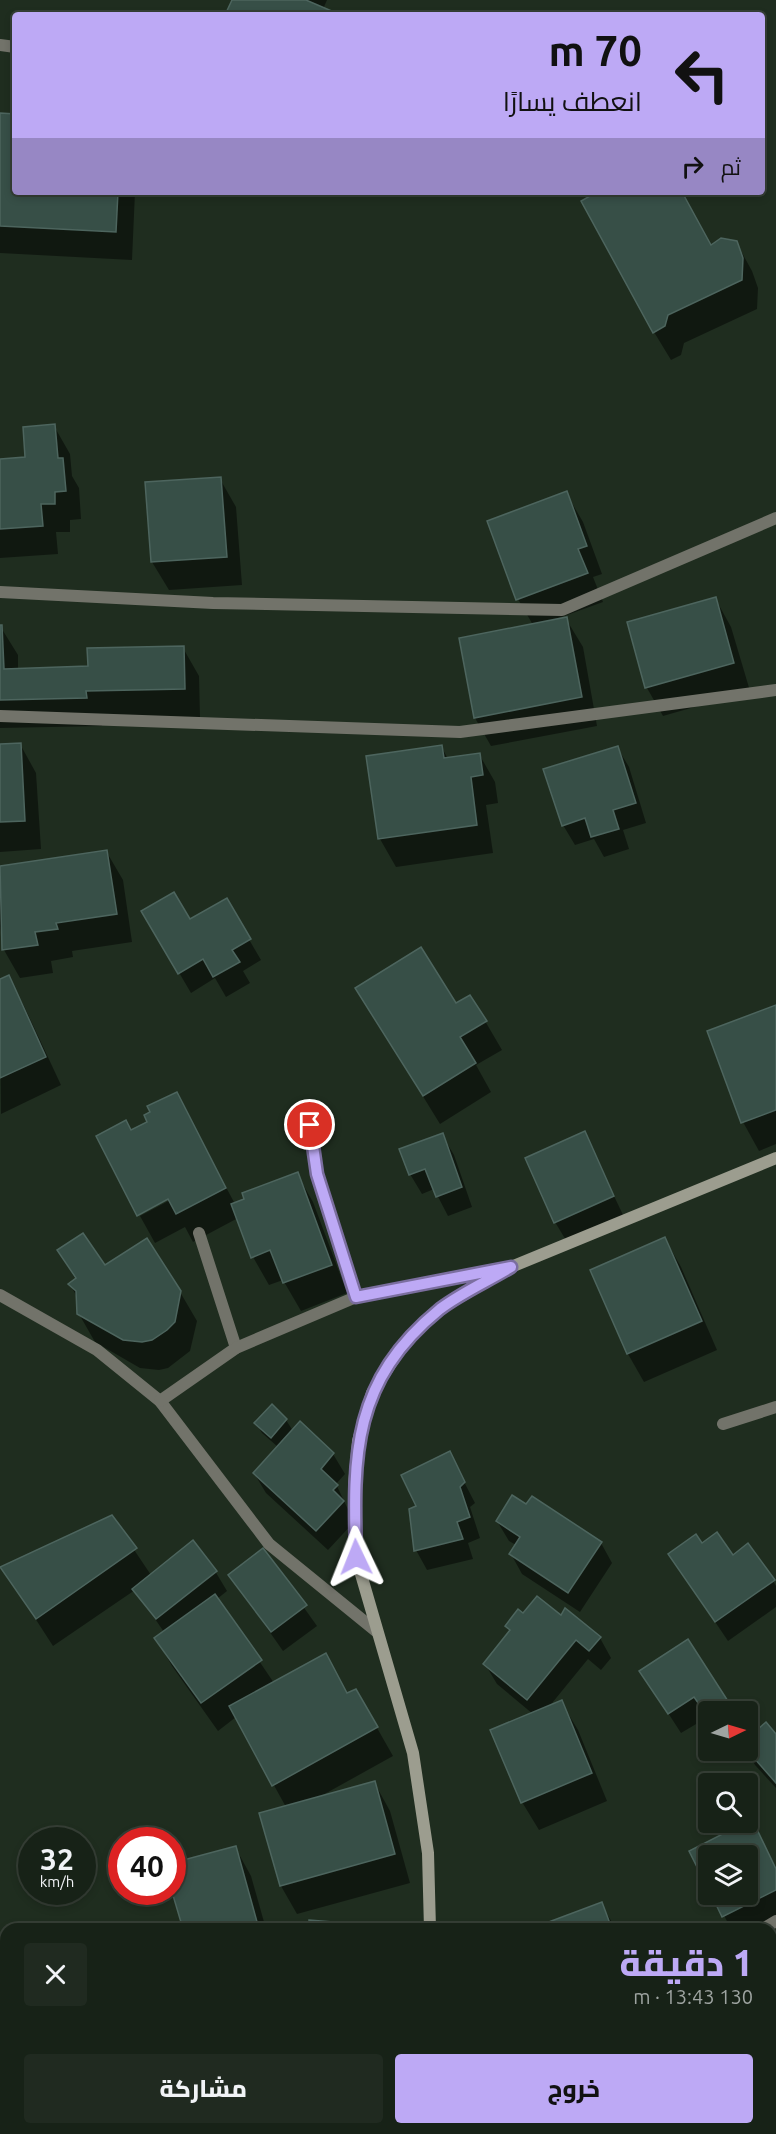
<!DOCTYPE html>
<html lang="ar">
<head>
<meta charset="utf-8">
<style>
  :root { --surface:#172217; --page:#202a20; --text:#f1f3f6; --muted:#9ea4a1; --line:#363f36; --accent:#bda9f5 }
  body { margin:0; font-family:Ubuntu,Cairo,sans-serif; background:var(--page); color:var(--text); direction:rtl; height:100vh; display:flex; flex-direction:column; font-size:22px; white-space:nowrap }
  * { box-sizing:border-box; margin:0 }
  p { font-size:20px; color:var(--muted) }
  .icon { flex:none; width:33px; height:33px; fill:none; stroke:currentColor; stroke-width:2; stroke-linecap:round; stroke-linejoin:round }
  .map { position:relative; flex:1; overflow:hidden; direction:ltr }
  .details { position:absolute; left:0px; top:1923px; width:777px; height:212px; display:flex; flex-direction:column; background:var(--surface); border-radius:18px 18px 0 0; box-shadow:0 3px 9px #0003,0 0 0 2px var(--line); direction:rtl }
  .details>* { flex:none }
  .banner { position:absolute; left:12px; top:12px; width:753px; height:183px; border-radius:6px; box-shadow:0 3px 9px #0003,0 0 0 2px var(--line); direction:rtl; background:#bda9f5; color:#111; overflow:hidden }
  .needle { width:39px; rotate:85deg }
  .controls { position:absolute; left:698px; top:1701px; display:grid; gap:12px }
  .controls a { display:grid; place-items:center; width:60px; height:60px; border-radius:6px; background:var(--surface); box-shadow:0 3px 9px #0003,0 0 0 2px var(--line); font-size:30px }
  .speed { position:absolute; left:18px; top:1827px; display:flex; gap:12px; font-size:30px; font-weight:700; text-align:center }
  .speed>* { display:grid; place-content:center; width:78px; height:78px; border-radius:50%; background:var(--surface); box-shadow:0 3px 9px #0003,0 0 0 2px var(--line); line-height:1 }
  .speed small { font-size:15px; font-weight:400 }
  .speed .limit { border:9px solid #d22; background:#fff; color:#111 }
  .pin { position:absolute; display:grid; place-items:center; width:51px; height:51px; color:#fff; margin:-26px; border:3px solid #fff; border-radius:50%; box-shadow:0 2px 6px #0007 }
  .me { position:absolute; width:66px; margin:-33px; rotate:358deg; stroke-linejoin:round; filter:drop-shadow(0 0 4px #0008) }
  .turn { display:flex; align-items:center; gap:21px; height:126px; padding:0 24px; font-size:27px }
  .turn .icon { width:78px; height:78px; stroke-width:2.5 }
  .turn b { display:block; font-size:42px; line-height:51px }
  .then { display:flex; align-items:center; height:57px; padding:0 24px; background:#0003; gap:12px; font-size:22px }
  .round { display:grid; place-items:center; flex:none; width:63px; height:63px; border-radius:6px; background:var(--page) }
  .head { display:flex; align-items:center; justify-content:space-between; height:102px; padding:0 24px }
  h1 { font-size:36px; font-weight:800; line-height:45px; color:var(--accent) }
  .action { display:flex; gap:12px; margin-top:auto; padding:12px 24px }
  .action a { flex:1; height:69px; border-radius:6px; background:var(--accent); color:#111; font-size:24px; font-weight:800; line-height:69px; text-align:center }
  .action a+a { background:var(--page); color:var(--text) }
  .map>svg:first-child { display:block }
  .shadow { fill:#0007 }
  .building { fill:#374f47; stroke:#4d655e; stroke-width:1.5 }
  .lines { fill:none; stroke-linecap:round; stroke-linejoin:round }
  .street { stroke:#72736a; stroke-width:12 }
  .secondary { stroke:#9c9d8f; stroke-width:12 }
  .route-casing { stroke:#7b6e9f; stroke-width:15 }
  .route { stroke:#bda9f5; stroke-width:10 }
</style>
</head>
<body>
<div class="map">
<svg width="776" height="2134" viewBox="0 0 776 2134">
  <rect width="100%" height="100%" fill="#1f2d1f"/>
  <g class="shadow">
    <path d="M 233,0 L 327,0 L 323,9 L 337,15 L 227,15 Z"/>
    <path d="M 0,115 L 15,116 L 15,192 L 135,192 L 132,260 L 0,253 Z"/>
    <path d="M 600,192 L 682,192 L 711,246 L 736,242 L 752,271 L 758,288 L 757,309 L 684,343 L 681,355 L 671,360 L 654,332 Z"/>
    <path d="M 54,426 L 70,454 L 72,476 L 79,488 L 81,519 L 70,520 L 70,532 L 56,532 L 58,554 L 0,558 L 0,460 L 27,458 Z"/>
    <path d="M 220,479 L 236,507 L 242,585 L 169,590 L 152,562 L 147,483 Z"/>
    <path d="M 566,493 L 583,522 L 602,574 L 593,577 L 603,602 L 556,619 L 566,619 L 583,647 L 597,726 L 491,746 L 475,718 L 460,640 L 533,625 L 518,599 Z"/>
    <path d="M 715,598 L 731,627 L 750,691 L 663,716 L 647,688 L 629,623 Z"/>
    <path d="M 0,626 L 18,655 L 18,670 L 89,668 L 183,648 L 199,676 L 200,717 L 101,719 L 102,726 L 0,728 Z"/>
    <path d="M 20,744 L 36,773 L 41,849 L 0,852 L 0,746 Z"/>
    <path d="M 441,746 L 448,759 L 479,754 L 495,782 L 498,803 L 486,805 L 493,853 L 396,867 L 380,839 L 368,757 Z"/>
    <path d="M 617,747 L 629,767 L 646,823 L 623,830 L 629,849 L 604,857 L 594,839 L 575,845 L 563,825 Z"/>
    <path d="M 106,851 L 123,880 L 132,942 L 72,951 L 73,957 L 51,961 L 53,973 L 20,978 L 4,950 L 0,926 L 0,868 Z"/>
    <path d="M 226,900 L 261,960 L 243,971 L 250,983 L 226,997 L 215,978 L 191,993 L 143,911 L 189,921 Z"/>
    <path d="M 8,977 L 24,1006 L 61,1085 L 1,1114 L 0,981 Z"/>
    <path d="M 357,989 L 456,1005 L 485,1021 L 502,1050 L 476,1065 L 491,1092 L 440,1124 Z"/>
    <path d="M 776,1007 L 776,1144 L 759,1151 L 743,1122 L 709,1032 Z"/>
    <path d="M 176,1094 L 235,1204 L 297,1174 L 313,1202 L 347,1293 L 301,1311 L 283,1280 L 269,1285 L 253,1257 L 238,1218 L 193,1242 L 185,1227 L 155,1243 L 140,1216 L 176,1197 L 131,1131 L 150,1122 Z"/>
    <path d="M 584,1133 L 624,1217 L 567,1242 L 555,1222 Z"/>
    <path d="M 442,1135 L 454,1155 L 472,1207 L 448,1216 L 434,1189 L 422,1194 L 410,1174 Z"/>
    <path d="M 665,1239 L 681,1267 L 717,1350 L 644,1382 L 628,1354 L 592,1271 Z"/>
    <path d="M 59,1251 L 180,1292 L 197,1321 L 190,1351 L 168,1368 L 159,1370 L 140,1368 L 95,1342 L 79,1314 L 78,1299 L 70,1284 L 76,1280 Z"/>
    <path d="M 286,1420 L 293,1431 L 300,1423 L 333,1454 L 345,1474 L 336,1484 L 354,1522 L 328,1550 L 266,1493 L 254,1473 L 278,1447 L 262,1433 L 256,1423 Z"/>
    <path d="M 449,1453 L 475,1503 L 470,1507 L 480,1538 L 468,1543 L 473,1559 L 427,1570 L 416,1550 Z"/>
    <path d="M 526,1506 L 601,1543 L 612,1563 L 580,1612 L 522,1574 L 511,1554 L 516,1545 L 509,1541 L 497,1521 Z"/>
    <path d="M 112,1517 L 151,1575 L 215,1571 L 227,1591 L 217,1599 L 274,1683 L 350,1701 L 356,1691 L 393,1756 L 321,1796 L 374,1782 L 390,1811 L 410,1883 L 297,1914 L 281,1886 L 286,1807 L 236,1717 L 218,1731 L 172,1666 L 156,1638 L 164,1632 L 135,1590 L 53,1646 L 2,1567 Z"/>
    <path d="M 702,1545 L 732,1557 L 773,1581 L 776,1586 L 776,1607 L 728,1641 L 670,1555 Z"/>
    <path d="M 263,1550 L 317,1626 L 283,1651 L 230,1575 Z"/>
    <path d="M 524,1615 L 561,1617 L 600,1638 L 611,1658 L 601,1670 L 588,1659 L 548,1708 L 561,1702 L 578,1730 L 607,1801 L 539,1830 L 522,1802 L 533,1714 L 497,1684 L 485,1664 L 510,1632 L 507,1626 Z"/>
    <path d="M 641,1671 L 733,1712 L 708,1712 L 708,1717 L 681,1733 Z"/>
    <path d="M 776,1736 L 776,1788 L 755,1765 L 747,1750 L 747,1741 Z"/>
    <path d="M 751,1821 L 776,1869 L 776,1916 L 750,1929 L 731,1929 L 713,1894 L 747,1894 L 747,1856 L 708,1856 L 708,1885 L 691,1851 Z"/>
    <path d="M 235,1847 L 251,1876 L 266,1929 L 184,1929 Z"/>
    <path d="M 601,1904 L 616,1929 L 534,1929 Z"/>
    <path d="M 51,2128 L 141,2128 L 144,2134 L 49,2134 Z"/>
  </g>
  <g class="building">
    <path d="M 232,0 L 306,0 L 341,15 L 225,15 Z"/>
    <path d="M 0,113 L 15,114 L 15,192 L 118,192 L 116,232 L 0,226 Z"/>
    <path d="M 597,192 L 682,192 L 711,245 L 721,238 L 737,241 L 743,258 L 742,280 L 668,315 L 665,326 L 653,333 L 581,201 Z"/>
    <path d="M 55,424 L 58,458 L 63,458 L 66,491 L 55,492 L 55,504 L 41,504 L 43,526 L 0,529 L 0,459 L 25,457 L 23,427 Z"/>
    <path d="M 221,477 L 227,557 L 151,562 L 145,482 Z"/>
    <path d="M 567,491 L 587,546 L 578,549 L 588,573 L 516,600 L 487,521 Z"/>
    <path d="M 716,597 L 734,663 L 645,688 L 627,622 Z"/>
    <path d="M 567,617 L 582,697 L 474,718 L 459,638 Z"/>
    <path d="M 0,625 L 2,625 L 4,669 L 88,666 L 87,648 L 184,646 L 185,689 L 86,691 L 87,698 L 0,700 Z"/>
    <path d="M 21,743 L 25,821 L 0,822 L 0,744 Z"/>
    <path d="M 442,745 L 444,758 L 480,753 L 483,775 L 471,777 L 477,825 L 378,839 L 366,756 Z"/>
    <path d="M 618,746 L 636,803 L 613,810 L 619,829 L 591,837 L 585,818 L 562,826 L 543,769 Z"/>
    <path d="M 107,850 L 117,914 L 56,923 L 58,929 L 35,932 L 38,945 L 2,950 L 0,866 Z"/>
    <path d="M 174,892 L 190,919 L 227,898 L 251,939 L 232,950 L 240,962 L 213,977 L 203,959 L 178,974 L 141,911 Z"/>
    <path d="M 421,947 L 456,1003 L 470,995 L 487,1021 L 460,1037 L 476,1063 L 423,1096 L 355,988 Z"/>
    <path d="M 9,975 L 46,1057 L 0,1078 L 0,979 Z"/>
    <path d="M 776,1005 L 776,1110 L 741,1123 L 707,1031 Z"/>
    <path d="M 177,1092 L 226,1188 L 176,1214 L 168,1199 L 137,1216 L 96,1136 L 126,1120 L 131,1130 L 147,1122 L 144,1115 L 150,1112 L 147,1106 Z"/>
    <path d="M 585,1131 L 614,1196 L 554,1223 L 525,1158 Z"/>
    <path d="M 443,1133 L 462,1187 L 436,1197 L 425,1169 L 409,1175 L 399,1149 Z"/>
    <path d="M 298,1172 L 332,1265 L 283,1283 L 270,1250 L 251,1258 L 231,1204 L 244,1199 L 242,1193 Z"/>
    <path d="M 83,1233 L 105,1265 L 147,1238 L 181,1291 L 175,1322 L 167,1330 L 152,1340 L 142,1342 L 123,1340 L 77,1314 L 76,1291 L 68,1284 L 76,1278 L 57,1250 Z"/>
    <path d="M 665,1237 L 702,1321 L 627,1354 L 590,1270 Z"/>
    <path d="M 272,1404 L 287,1419 L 271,1438 L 254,1423 Z"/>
    <path d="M 300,1421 L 334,1453 L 321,1469 L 338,1485 L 333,1490 L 344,1501 L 316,1531 L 253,1473 Z"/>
    <path d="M 450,1451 L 465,1482 L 460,1487 L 470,1517 L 457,1522 L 463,1539 L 414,1551 L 409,1509 L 416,1506 L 401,1475 Z"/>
    <path d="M 512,1495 L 526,1504 L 532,1496 L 602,1542 L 568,1593 L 509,1554 L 520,1537 L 496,1521 Z"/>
    <path d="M 112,1515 L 137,1548 L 36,1619 L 0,1567 Z"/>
    <path d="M 717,1532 L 733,1555 L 748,1543 L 775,1580 L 715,1622 L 668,1554 L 696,1534 L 702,1543 Z"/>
    <path d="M 193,1540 L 217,1571 L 156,1619 L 132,1589 Z"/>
    <path d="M 263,1548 L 307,1605 L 271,1632 L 228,1575 Z"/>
    <path d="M 215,1594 L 262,1660 L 201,1703 L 154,1638 Z"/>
    <path d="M 537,1596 L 561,1615 L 565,1608 L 601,1637 L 589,1651 L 576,1640 L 527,1700 L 483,1664 L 510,1630 L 505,1626 L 518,1609 L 523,1613 Z"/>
    <path d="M 688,1639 L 735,1712 L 708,1712 L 708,1717 L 694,1697 L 668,1714 L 639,1671 Z"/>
    <path d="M 326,1653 L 347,1693 L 356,1689 L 378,1727 L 272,1786 L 229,1706 Z"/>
    <path d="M 562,1700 L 592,1773 L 521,1803 L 490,1730 Z"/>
    <path d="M 766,1722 L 776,1734 L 776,1783 L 747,1750 L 747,1739 Z"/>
    <path d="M 375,1781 L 395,1854 L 280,1886 L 259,1813 Z"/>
    <path d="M 752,1819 L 776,1869 L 776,1890 L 722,1917 L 711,1894 L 747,1894 L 747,1856 L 708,1856 L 708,1889 L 689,1851 Z"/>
    <path d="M 236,1846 L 259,1929 L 183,1929 L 172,1892 L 172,1863 Z"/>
    <path d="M 602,1902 L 612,1929 L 530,1929 Z"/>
    <path d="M 309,1920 L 357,1924 L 356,1929 L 309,1929 Z"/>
    <path d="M 49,2128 L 129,2128 L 127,2134 L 47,2134 Z"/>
  </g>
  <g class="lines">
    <g class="street">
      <path d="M 0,45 L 15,47"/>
      <path d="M 0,592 L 213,603 L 562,610 L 776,518"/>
      <path d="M 0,716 L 460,732 L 776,690"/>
      <path d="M 310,1125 L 317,1174 L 356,1297"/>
      <path d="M 199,1233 L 236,1348"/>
      <path d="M 0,1295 L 97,1350 L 160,1401 L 269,1544 L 376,1631"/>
      <path d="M 160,1401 L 236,1348 L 356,1297 L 509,1267"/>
      <path d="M 723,1424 L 776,1407"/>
      <path d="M 763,1929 L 776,1921"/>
    </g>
    <g class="secondary">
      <path d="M 430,1929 L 428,1853 L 413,1753 L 356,1557 L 354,1485 L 358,1441 L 372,1393 L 404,1343 L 441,1308 L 511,1267 L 776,1158"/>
      <path d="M 404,2134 L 405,2128"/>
    </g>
  </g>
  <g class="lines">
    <defs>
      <path id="route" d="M 310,1125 L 317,1174 L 356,1297 L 511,1267 C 488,1281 461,1293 440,1309 C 352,1381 353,1454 356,1557"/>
    </defs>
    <use href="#route" class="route-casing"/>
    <use href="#route" class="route"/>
  </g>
</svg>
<div class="controls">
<a><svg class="needle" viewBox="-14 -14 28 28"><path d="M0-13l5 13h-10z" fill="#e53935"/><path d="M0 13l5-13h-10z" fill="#9ea4a1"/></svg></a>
<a><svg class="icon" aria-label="search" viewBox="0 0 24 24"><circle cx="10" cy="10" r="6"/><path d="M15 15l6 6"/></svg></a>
<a><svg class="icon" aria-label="layers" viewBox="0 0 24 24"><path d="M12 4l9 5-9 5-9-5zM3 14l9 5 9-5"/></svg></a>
</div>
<div class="speed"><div>32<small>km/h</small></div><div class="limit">40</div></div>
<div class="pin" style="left:310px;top:1125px;background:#d93025"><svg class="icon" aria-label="arrive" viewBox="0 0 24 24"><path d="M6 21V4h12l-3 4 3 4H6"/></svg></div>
<svg class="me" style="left:356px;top:1557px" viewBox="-20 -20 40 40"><path d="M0-17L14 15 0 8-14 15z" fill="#bda9f5" stroke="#fff" stroke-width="4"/></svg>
<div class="banner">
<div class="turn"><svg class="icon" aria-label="left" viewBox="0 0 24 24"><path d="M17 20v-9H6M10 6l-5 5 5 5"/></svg><div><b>70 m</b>انعطف يسارًا</div></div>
<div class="then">ثم<svg class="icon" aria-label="right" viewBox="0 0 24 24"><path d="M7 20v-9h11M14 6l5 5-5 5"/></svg></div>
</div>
<section class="details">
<div class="head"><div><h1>1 دقيقة</h1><p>130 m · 13:43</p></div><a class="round"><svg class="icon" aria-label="close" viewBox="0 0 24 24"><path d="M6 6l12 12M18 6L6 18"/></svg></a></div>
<div class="action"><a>خروج</a><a>مشاركة</a></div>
</section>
</div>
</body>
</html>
